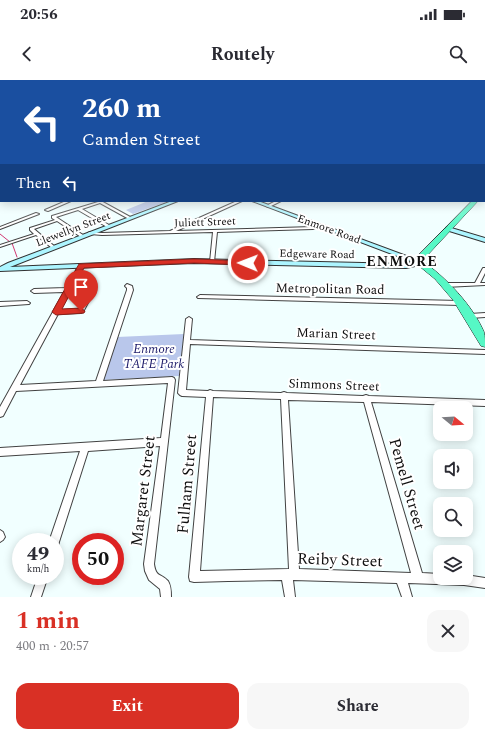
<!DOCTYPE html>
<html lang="en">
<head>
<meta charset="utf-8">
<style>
  :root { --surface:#fff; --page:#f7f7f7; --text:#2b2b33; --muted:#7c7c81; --accent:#d93025 }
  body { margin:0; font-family:Spectral,serif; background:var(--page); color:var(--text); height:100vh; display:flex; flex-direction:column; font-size:15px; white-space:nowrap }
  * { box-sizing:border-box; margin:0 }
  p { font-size:13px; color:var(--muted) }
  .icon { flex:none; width:22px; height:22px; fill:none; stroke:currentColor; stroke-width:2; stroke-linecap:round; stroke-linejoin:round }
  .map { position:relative; height:517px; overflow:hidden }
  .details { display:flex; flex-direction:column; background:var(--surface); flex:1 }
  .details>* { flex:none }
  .top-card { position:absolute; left:0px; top:0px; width:485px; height:122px; box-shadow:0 2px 10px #0003; background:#1a4fa0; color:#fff; overflow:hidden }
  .needle { width:26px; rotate:108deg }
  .tools { position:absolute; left:433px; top:321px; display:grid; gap:8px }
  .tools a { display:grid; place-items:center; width:40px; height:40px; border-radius:8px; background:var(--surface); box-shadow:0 2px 10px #0003; font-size:20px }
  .speed { position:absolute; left:12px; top:453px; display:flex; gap:8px; font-size:20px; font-weight:700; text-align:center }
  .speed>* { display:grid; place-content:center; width:52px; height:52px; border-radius:50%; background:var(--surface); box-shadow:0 2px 10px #0003; line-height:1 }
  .speed small { font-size:10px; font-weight:400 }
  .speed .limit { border:6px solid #d22; background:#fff; color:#111 }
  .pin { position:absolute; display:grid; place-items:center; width:34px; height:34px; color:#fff; margin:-41px -17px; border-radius:50% 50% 50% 0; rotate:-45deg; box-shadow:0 0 4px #0007 }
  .pin .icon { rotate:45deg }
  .me { position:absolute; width:44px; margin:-22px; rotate:271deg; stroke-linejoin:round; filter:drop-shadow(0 0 3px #0008) }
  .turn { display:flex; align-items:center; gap:14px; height:84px; padding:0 16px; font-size:18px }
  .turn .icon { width:52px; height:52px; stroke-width:2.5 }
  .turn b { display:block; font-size:28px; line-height:34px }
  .then { display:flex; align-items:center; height:38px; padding:0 16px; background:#0003; gap:8px; font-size:15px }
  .round { display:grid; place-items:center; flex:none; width:42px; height:42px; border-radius:12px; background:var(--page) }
  .headline { display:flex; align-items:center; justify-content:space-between; height:68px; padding:0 16px }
  h1 { font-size:24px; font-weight:700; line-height:30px; color:var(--accent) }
  .cta { display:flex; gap:8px; margin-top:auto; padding:8px 16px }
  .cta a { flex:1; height:46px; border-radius:12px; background:var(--accent); color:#fff; font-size:16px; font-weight:700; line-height:46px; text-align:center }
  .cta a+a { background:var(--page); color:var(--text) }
  .status { display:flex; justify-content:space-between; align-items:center; height:28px; padding:0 20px; background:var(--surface); direction:ltr }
  .status svg { height:11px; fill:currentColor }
  header { display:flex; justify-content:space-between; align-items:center; height:52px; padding:0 16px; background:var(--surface); font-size:18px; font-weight:700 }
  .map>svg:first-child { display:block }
  .green { fill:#b9c7eb }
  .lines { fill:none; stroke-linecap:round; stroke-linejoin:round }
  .stream { stroke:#d23872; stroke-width:1 }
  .street-casing { stroke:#424242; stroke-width:2 }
  .secondary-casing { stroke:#313131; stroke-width:2 }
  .highway-casing { stroke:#202020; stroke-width:1 }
  .street { fill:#fff; fill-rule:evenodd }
  .secondary { fill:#acf5ff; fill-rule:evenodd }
  .highway { fill:#56f8c5; fill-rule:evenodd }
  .route { fill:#d93025; stroke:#8d1f18 }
  .labels { text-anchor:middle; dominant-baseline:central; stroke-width:4; stroke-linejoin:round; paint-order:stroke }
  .far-street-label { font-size:11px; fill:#0f0f0f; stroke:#fff }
  .street-label { font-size:13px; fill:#0f0f0f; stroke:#fff }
  .park-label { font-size:13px; font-style:italic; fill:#1e1c6a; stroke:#fff }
  .far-district-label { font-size:14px; font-weight:bold; letter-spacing:1px; fill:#0f0f0f; stroke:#fff }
  .near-street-label { font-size:16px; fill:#0f0f0f; stroke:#fff }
</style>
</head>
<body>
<div class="status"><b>20:56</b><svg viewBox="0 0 49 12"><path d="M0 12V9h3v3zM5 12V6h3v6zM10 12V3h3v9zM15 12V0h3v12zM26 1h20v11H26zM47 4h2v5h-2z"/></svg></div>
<header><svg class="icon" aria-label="back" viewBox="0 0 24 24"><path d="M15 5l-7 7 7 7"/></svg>Routely<svg class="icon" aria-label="search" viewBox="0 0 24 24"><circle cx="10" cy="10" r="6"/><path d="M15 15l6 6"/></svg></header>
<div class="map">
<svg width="485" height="517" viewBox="0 0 485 517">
  <rect width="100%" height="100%" fill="#f1ffff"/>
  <g class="green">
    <path d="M 148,121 L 169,121 L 133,134 L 126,130 Z"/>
    <path d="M 184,254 L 179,296 L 103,300 L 117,257 Z"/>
  </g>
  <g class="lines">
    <g class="stream">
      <path d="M 0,154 L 10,162"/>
      <path d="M 12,163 L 17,177"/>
    </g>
    <defs>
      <g id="street">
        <rect x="484" y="104" width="1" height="2"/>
        <path d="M 66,121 L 71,121 L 48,131 L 45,130 Z"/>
        <path d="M 97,121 L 101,121 L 132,138 L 129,139 L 100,123 L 82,129 L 109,145 L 109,147 L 107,147 L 78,130 L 56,137 L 83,155 L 83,157 L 81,157 L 57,141 L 34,149 L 54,166 L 54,168 L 52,168 L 36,155 L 0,167 L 0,165 L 34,154 L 30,150 L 30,148 L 55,140 L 52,138 L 52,136 L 98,122 Z"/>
        <path d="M 237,121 L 242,121 L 176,151 L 313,147 L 321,145 L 323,146 L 313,149 L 217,152 L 214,182 L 212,183 L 210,182 L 213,152 L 102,155 L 90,154 L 88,153 L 90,152 L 102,153 L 170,151 Z"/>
        <path d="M 276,121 L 281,121 L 269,127 L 266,126 Z"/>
        <path d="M 36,133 L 39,134 L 0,149 L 0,147 Z"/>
        <path d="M 79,185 L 81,185 L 83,186 L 60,230 L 79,229 L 85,218 L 89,218 L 90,219 L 83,232 L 81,233 L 58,234 L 20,305 L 96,301 L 127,210 L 127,208 L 125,206 L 127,204 L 132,206 L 133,210 L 103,301 L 172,297 L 174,298 L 175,300 L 154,484 C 156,498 161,493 168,501 C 171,506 171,511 171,517 L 161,517 L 160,509 L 149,500 L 145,491 L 144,484 L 160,366 L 88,371 L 59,462 L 58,466 L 55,467 L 55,462 L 49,462 L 80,371 L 0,376 L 0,368 L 161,358 L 168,303 L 16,311 L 3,336 L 0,337 L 0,327 L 64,212 L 34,213 L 31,211 L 34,209 L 66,208 Z"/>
        <path d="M 483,188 L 485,188 L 485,193 L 480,203 L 485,203 L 485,205 L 445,207 L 443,205 L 445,203 L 475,203 Z"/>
        <path d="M 200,215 L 460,221 L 463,223 L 460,225 L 198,218 L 197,217 Z"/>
        <path d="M 27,221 L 30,223 L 29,224 L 0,226 L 0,222 Z"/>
        <path d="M 485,233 L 485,237 L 470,238 L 467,236 L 470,234 Z"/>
        <path d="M 189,237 L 192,239 L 190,260 L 485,270 L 485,274 L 190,264 L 186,310 L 208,311 L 210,310 L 213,311 L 281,313 L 284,312 L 287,313 L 363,316 L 366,315 L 369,316 L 485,320 L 485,326 L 371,322 L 422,493 L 440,494 L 440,498 L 466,498 L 466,495 L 485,498 L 485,508 L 464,505 L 408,503 L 412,517 L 402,517 L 397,503 L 293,500 L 295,517 L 285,517 L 282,500 L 228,501 L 194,502 L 190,501 L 189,497 L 206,317 L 182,316 L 180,315 L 178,313 L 186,239 ZM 213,317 L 281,319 L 289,489 L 200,491 ZM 288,320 L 364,322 L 411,493 L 299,489 Z"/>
        <path d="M 0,450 L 3,452 L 5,457 L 3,460 L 0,462 Z"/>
        <path d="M 38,496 L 48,496 L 41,517 L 31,517 Z"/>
      </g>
      <g id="secondary">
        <rect x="0" y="100" width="1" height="2"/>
        <path d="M 172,121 L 178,121 L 10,187 L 194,179 L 406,184 L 411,183 L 413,182 L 252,121 L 258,121 L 420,181 L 415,186 L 406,188 L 194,183 L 0,191 L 0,187 L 8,183 Z"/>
        <path d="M 448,147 L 485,158 L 485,162 L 446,150 L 446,148 Z"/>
      </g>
      <g id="highway">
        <path d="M 485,108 L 485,112 L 484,113 L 484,109 Z"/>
        <path d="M 472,121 L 478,121 L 422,181 C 445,196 473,226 484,252 C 485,256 485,262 485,267 L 481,266 L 453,220 L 435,199 L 413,181 Z"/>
      </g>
    </defs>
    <use href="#street" class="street-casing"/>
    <use href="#secondary" class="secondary-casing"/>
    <use href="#highway" class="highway-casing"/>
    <use href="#street" class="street"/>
    <use href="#secondary" class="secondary"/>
    <use href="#highway" class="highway"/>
  </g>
  <linearGradient id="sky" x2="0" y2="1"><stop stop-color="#aeb4de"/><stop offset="0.5" stop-color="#f9ffff"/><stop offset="1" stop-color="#f9ffff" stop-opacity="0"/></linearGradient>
  <rect width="485" height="147" fill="url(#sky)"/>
  <path class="route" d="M 194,179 L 248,181 L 251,183 L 248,185 L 194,183 L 84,188 L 62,229 L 81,228 L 85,231 L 84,233 L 56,235 L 52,232 L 79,184 Z"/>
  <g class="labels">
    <g class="far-street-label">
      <text transform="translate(205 142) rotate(-2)">Juliett Street</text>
      <text transform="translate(73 149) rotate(-21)">Llewellyn Street</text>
      <text transform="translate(329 149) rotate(20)">Enmore Road</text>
      <text transform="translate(317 174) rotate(1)">Edgeware Road</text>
    </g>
    <g class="street-label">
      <text transform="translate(330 209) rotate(1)">Metropolitan Road</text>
      <text transform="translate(336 254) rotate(2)">Marian Street</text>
      <text transform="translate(334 305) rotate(2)">Simmons Street</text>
    </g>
    <g class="park-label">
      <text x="154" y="269">Enmore<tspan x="154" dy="15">TAFE Park</tspan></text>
    </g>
    <g class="far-district-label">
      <text x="402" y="181">ENMORE</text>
    </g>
    <g class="near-street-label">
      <text transform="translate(187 404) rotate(-85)">Fulham Street</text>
      <text transform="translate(407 404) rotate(74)">Pemell Street</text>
      <text transform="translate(143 411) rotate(-83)">Margaret Street</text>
      <text transform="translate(340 480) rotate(2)">Reiby Street</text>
    </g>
  </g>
</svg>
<div class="tools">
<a><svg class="needle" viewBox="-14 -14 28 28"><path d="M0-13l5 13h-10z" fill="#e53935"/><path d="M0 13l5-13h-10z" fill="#7c7c81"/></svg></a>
<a><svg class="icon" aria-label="sound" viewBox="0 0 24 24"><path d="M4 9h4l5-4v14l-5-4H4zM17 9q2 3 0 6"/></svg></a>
<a><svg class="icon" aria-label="search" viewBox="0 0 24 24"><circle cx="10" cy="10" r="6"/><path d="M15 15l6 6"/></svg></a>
<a><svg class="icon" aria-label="layers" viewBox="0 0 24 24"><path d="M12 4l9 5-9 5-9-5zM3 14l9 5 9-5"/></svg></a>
</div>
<div class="speed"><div>49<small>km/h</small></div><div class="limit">50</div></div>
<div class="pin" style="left:81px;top:231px;background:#d93025"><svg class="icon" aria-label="arrive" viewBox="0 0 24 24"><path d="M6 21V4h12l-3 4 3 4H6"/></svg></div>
<svg class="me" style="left:248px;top:183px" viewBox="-20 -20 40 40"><circle r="17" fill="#d93025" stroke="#fff" stroke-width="3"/><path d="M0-11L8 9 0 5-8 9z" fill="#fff"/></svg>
<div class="top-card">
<div class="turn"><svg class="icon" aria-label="left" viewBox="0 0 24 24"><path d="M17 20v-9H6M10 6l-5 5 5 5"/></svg><div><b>260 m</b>Camden Street</div></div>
<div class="then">Then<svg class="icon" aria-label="left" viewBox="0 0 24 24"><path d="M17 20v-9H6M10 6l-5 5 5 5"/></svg></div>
</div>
</div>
<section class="details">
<div class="headline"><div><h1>1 min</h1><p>400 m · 20:57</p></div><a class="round"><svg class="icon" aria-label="close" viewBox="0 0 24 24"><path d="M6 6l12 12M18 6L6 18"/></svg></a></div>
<div class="cta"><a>Exit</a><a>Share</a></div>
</section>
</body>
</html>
